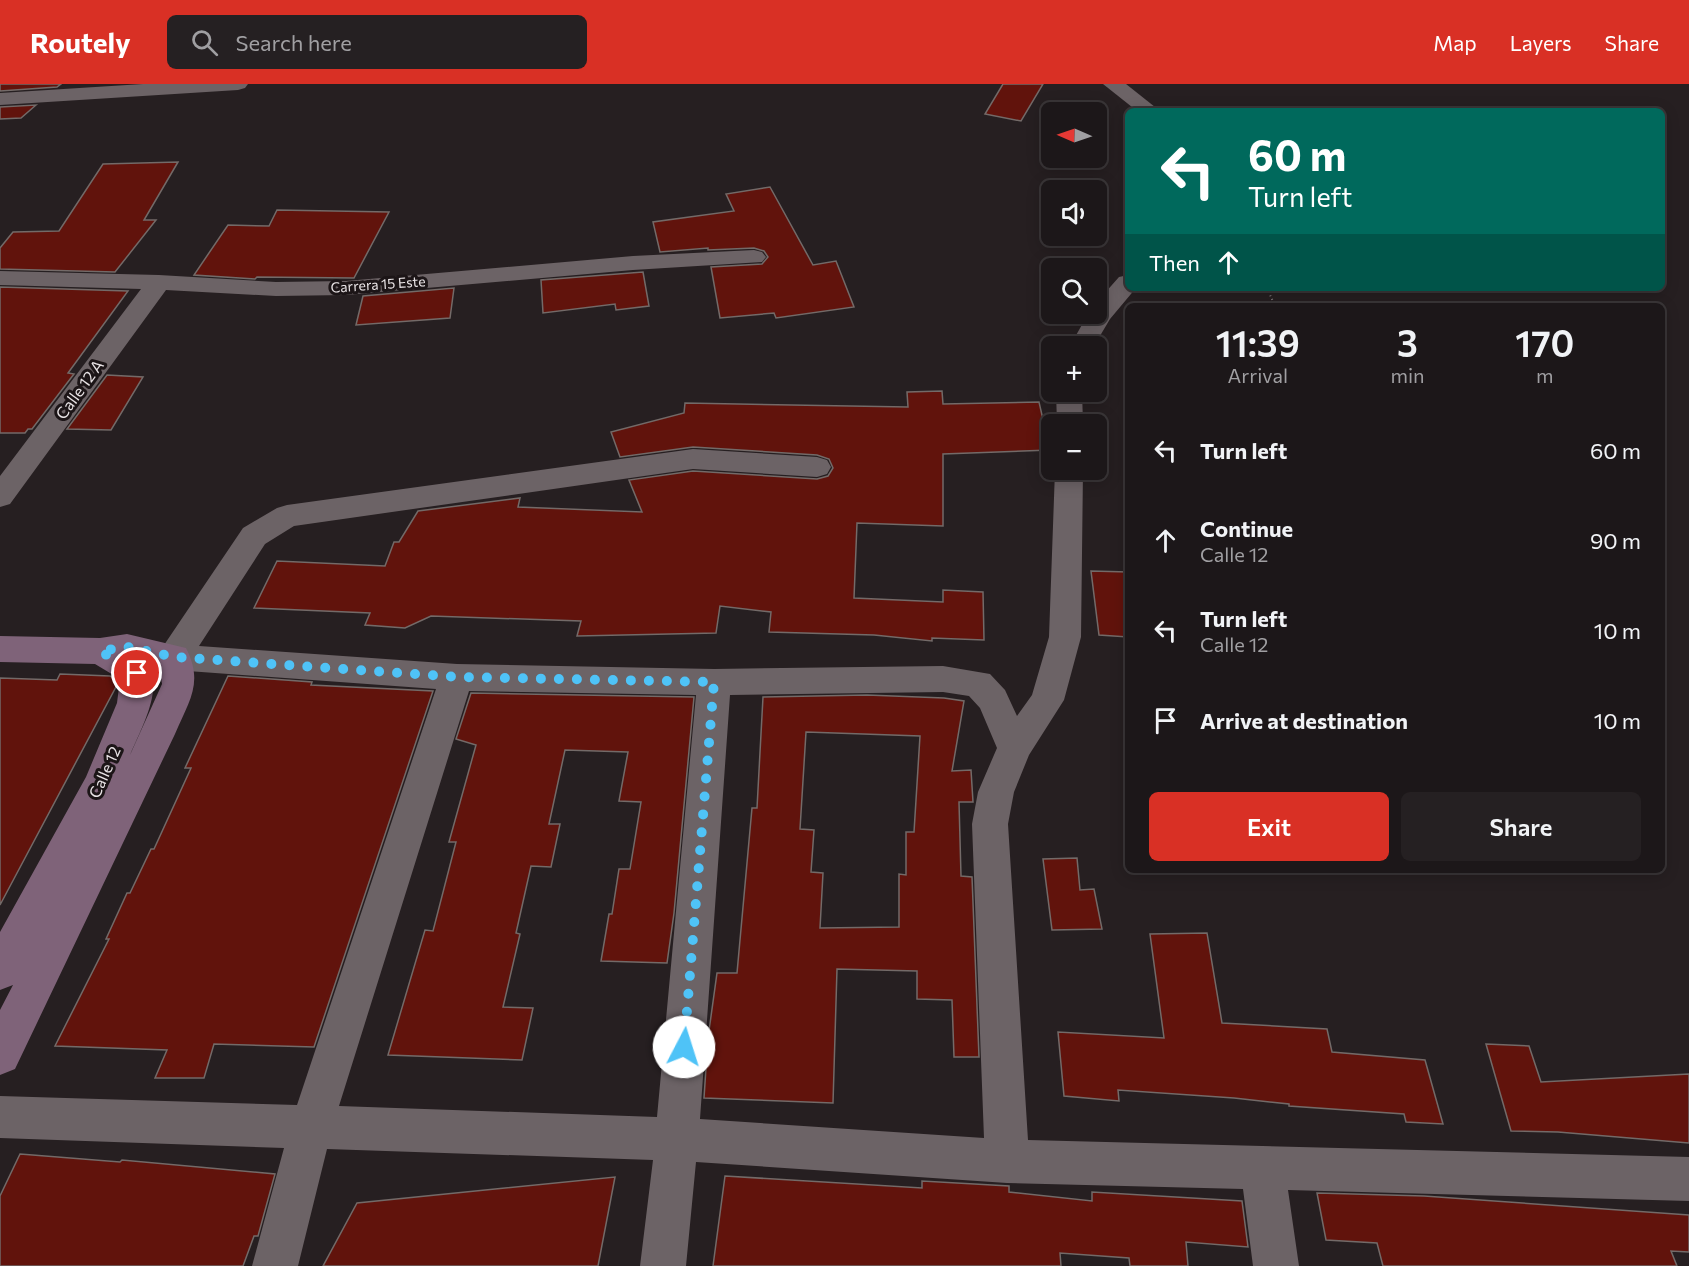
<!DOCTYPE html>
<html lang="en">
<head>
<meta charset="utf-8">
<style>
  :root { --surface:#1c1719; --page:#252022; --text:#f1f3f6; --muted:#a09fa2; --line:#3a3638; --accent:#d93025 }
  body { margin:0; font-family:Commissioner,sans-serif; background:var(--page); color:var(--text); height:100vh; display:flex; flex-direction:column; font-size:22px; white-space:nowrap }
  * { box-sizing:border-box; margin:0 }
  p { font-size:20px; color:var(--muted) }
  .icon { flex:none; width:33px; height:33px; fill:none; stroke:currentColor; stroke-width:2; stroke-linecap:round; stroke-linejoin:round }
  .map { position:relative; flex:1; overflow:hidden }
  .side { position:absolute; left:1125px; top:219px; width:540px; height:570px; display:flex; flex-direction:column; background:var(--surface); border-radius:9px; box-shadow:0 3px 15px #0003,0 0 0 2px var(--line) }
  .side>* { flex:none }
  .top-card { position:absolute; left:1125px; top:24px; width:540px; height:183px; border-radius:9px; box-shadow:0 3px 15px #0003,0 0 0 2px var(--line); background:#00695c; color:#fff; overflow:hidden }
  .needle { width:39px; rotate:272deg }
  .tools { position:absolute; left:1041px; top:18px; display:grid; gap:12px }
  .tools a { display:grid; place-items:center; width:66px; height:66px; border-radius:9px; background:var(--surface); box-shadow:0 3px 15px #0003,0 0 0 2px var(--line); font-size:30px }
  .pin { position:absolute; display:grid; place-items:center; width:51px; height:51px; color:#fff; margin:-26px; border:3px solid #fff; border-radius:50%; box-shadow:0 2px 6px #0007 }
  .me { position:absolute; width:66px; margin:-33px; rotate:5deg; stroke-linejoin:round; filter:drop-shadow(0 0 4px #0008) }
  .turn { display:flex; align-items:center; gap:21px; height:126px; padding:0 24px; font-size:27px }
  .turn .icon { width:78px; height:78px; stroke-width:2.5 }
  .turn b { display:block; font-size:42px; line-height:51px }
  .then { display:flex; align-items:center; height:57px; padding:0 24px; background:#0003; gap:12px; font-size:22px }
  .eta { display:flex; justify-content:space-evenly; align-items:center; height:102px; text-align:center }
  .eta b { font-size:36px; font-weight:600; line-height:42px }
  .button { display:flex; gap:12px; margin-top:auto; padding:12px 24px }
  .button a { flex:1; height:69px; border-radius:9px; background:var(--accent); color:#fff; font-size:24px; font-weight:600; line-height:69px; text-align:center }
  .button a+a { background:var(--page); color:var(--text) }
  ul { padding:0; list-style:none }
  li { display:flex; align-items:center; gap:18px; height:90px; padding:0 24px }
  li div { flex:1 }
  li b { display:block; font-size:22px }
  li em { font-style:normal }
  header { display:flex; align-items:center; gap:36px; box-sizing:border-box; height:84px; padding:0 30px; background:var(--accent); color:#fff }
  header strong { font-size:28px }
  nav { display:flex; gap:33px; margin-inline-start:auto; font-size:21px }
  .search { width:420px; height:54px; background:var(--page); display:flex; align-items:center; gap:15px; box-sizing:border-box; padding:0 21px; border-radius:9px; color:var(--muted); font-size:22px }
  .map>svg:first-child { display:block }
  .building { fill:#61130c; stroke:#736a68; stroke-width:1.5; fill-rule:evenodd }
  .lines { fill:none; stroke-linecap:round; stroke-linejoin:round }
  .path { stroke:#807a7c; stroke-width:2; stroke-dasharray:1 3; stroke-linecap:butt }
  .minor { fill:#6c6366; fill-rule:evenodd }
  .secondary { fill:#7f6379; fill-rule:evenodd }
  .route { stroke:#4fc3f7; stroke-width:10; stroke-dasharray:0 18 }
  .labels { text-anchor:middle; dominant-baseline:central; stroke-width:6; stroke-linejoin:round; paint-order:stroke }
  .far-street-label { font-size:14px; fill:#e8e3e5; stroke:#1c1517 }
  .street-label { font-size:16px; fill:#e8e3e5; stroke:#1c1517 }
</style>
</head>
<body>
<header>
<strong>Routely</strong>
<div class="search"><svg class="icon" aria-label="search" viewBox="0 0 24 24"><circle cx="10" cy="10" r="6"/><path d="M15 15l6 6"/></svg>Search here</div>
<nav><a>Map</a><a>Layers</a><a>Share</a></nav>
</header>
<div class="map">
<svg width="1689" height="1182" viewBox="0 0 1689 1182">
  <rect width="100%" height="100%" fill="#261f21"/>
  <g class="building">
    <path d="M 0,0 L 61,0 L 57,3 L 0,7 Z"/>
    <path d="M 1003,0 L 1043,0 L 1021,37 L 985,30 Z"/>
    <path d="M 36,21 L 21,34 L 0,35 L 0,23 Z"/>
    <path d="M 178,78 L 144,136 L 156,136 L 115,188 L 0,185 L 0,164 L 13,148 L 59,147 L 103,80 Z"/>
    <path d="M 770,103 L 813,181 L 836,177 L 854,223 L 776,234 L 774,229 L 720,234 L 711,183 L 762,180 L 768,173 L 764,167 L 754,164 L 708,166 L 708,164 L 660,168 L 653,138 L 734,127 L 726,110 Z"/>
    <path d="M 277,126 L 389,128 L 354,194 L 257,193 L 255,195 L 194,191 L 228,141 L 269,142 Z"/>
    <path d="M 643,188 L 649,222 L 616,226 L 615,220 L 543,229 L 541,196 Z"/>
    <path d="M 0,203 L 128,207 L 68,289 L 74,290 L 32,345 L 28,345 L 25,349 L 0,349 Z"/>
    <path d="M 454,204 L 450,234 L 356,241 L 363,212 Z"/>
    <path d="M 107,291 L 143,293 L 111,346 L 67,345 Z"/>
    <path d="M 942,307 L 943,320 L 1039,318 L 1050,366 L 943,370 L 943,442 L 857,439 L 854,514 L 943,518 L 943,506 L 983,508 L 984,556 L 932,554 L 932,557 L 874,551 L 769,548 L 771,528 L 720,522 L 716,549 L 577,552 L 581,537 L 431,532 L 405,544 L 365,541 L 370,529 L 254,524 L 277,477 L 385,482 L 394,458 L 399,458 L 418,427 L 520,414 L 518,423 L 642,428 L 629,396 L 693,387 L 817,395 L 828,392 L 833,384 L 829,375 L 817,371 L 693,363 L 620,373 L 611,348 L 684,329 L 685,319 L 908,323 L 907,308 Z"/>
    <path d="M 1091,487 L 1128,488 L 1128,553 L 1099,551 Z"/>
    <path d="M 60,590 L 110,592 L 118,596 L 117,601 L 0,821 L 0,594 L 57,596 Z"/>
    <path d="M 228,592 L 312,598 L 311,601 L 433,607 L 314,963 L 214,960 L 204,994 L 155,994 L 167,966 L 55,962 L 109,855 L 106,855 L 127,809 L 130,809 L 151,765 L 154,765 L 191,684 L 185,684 Z"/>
    <path d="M 471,609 L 694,613 L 674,829 L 667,879 L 601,877 L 609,830 L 612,830 L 619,785 L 630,785 L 641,718 L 619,717 L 628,668 L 565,666 L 549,740 L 560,740 L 551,783 L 531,782 L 516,849 L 520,850 L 503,923 L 533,924 L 522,976 L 388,971 L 425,846 L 433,847 L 456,758 L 449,758 L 476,661 L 456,655 Z"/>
    <path d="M 867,611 L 944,614 L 964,617 L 952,687 L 971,686 L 973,718 L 959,718 L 961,792 L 972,793 L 979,973 L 954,973 L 952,916 L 917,915 L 917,887 L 837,885 L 833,1019 L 704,1014 L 708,954 L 717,889 L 737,889 L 752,724 L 757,724 L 763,613 ZM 806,648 L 920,652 L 914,748 L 906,748 L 906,791 L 899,790 L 899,843 L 820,844 L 823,789 L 811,788 L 814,746 L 800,745 Z"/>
    <path d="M 1077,774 L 1080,806 L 1094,805 L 1102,845 L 1052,846 L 1043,775 Z"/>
    <path d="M 1207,849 L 1222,939 L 1327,945 L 1332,968 L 1425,976 L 1443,1040 L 1406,1038 L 1404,1030 L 1289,1022 L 1289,1020 L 1234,1014 L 1118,1006 L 1119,1017 L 1064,1012 L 1058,948 L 1164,954 L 1150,850 Z"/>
    <path d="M 1486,960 L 1529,962 L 1541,998 L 1689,990 L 1689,1059 L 1558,1048 L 1511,1047 Z"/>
    <path d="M 20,1070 L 120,1078 L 122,1076 L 275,1090 L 258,1152 L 254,1152 L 243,1182 L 0,1182 L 0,1112 Z"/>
    <path d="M 725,1092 L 922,1104 L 922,1097 L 1009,1102 L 1009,1108 L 1092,1117 L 1092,1108 L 1242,1117 L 1248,1163 L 1186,1158 L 1188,1182 L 1130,1182 L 1129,1174 L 1060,1169 L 1061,1182 L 713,1182 Z"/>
    <path d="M 615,1093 L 598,1182 L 323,1182 L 357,1119 Z"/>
    <path d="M 1317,1109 L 1424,1112 L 1689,1131 L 1689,1168 L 1671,1167 L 1677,1182 L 1383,1182 L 1377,1159 L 1326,1156 Z"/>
  </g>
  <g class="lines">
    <path class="path" d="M 1267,204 L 1275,222"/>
    <g class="minor">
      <path d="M 143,0 L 248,0 L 245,4 L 238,6 L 0,21 L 0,9 Z"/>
      <path d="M 1103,0 L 1126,0 L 1160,27 L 1137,27 Z"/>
      <path d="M 754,166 L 762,168 L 766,173 L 762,178 L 633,186 L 346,211 L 276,212 L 166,206 L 10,420 L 0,423 L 0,392 L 141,205 L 0,201 L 0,187 L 159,191 L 276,198 L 346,197 L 633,172 Z"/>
      <path d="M 1128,191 L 1128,204 L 1136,204 L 1110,235 L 1094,262 L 1070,262 L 1088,230 L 1096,230 L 1096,219 L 1119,193 Z"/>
      <path d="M 1056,308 L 1082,308 L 1083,340 L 1057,340 Z"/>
      <path d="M 693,365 L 817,373 L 827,376 L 831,383 L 827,390 L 817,393 L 693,385 L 294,442 L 265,460 L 199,562 L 457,580 L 714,585 L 943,582 L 990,590 L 1005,606 L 1017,632 L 1032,611 L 1049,553 L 1055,386 L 1083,386 L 1081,553 L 1064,616 L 1029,671 L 1014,708 L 1008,740 L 1028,1056 L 1689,1073 L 1689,1117 L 1288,1106 L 1299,1182 L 1253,1182 L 1243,1105 L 1007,1099 L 696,1078 L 686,1182 L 640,1182 L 653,1076 L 327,1065 L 298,1182 L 252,1182 L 284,1064 L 0,1054 L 0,1012 L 297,1021 L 436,605 L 174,586 L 162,582 L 158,573 L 162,564 L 243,444 L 277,424 L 287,421 ZM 469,607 L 696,611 L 657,1033 L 339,1022 ZM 943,608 L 969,612 L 980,624 L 997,664 L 978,708 L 972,740 L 984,1054 L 700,1035 L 730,611 Z"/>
    </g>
    <path class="secondary" d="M 127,550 L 186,564 C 204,599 189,617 175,650 L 15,985 L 0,991 L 0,926 L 13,901 L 0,906 L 0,848 L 86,693 L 117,619 L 120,595 L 95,580 L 0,578 L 0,552 L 100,554 ZM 149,581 L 159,583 L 162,600 L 130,671 C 140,646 163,608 149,581 Z"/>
  </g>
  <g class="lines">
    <path class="route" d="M 137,589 L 100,567 L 127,563 L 174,573 L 457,593 L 714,598 L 684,963"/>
  </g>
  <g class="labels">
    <g class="far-street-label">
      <text transform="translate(378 200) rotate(-4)">Carrera 15 Este</text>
    </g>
    <g class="street-label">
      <text transform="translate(79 305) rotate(-54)">Calle 12 A</text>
      <text transform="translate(104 688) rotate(-66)">Calle 12</text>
    </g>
  </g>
</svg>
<div class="tools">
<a><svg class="needle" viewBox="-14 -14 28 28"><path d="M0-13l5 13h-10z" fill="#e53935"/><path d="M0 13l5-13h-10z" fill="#a09fa2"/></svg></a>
<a><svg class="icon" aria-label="sound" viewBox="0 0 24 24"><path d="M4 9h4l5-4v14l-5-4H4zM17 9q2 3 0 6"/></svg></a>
<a><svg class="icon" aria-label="search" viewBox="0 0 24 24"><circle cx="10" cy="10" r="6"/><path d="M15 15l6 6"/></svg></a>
<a>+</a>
<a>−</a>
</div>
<div class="pin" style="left:137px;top:589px;background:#d93025"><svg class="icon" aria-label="arrive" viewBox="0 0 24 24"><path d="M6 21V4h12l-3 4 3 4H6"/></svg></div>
<svg class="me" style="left:684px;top:963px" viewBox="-20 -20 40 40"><circle r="19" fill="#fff"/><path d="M0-13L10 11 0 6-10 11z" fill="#4fc3f7"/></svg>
<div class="top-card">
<div class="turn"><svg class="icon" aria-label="left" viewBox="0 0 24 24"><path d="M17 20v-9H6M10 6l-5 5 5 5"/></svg><div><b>60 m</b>Turn left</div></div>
<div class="then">Then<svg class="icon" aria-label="ahead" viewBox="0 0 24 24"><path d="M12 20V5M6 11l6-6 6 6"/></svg></div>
</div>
<section class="side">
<div class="eta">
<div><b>11:39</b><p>Arrival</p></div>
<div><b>3</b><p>min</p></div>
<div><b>170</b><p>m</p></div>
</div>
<ul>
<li><svg class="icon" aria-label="left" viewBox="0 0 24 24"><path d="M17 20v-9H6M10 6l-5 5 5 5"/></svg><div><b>Turn left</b></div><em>60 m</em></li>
<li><svg class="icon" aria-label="ahead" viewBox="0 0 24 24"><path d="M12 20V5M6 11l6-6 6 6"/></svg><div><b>Continue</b><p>Calle 12</p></div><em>90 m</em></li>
<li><svg class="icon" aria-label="left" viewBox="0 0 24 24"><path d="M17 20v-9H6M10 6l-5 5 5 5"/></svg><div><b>Turn left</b><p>Calle 12</p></div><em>10 m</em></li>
<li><svg class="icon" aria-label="arrive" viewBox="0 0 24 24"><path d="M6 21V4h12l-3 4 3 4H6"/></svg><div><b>Arrive at destination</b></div><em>10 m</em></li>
</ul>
<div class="button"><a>Exit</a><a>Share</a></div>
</section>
</div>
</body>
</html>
